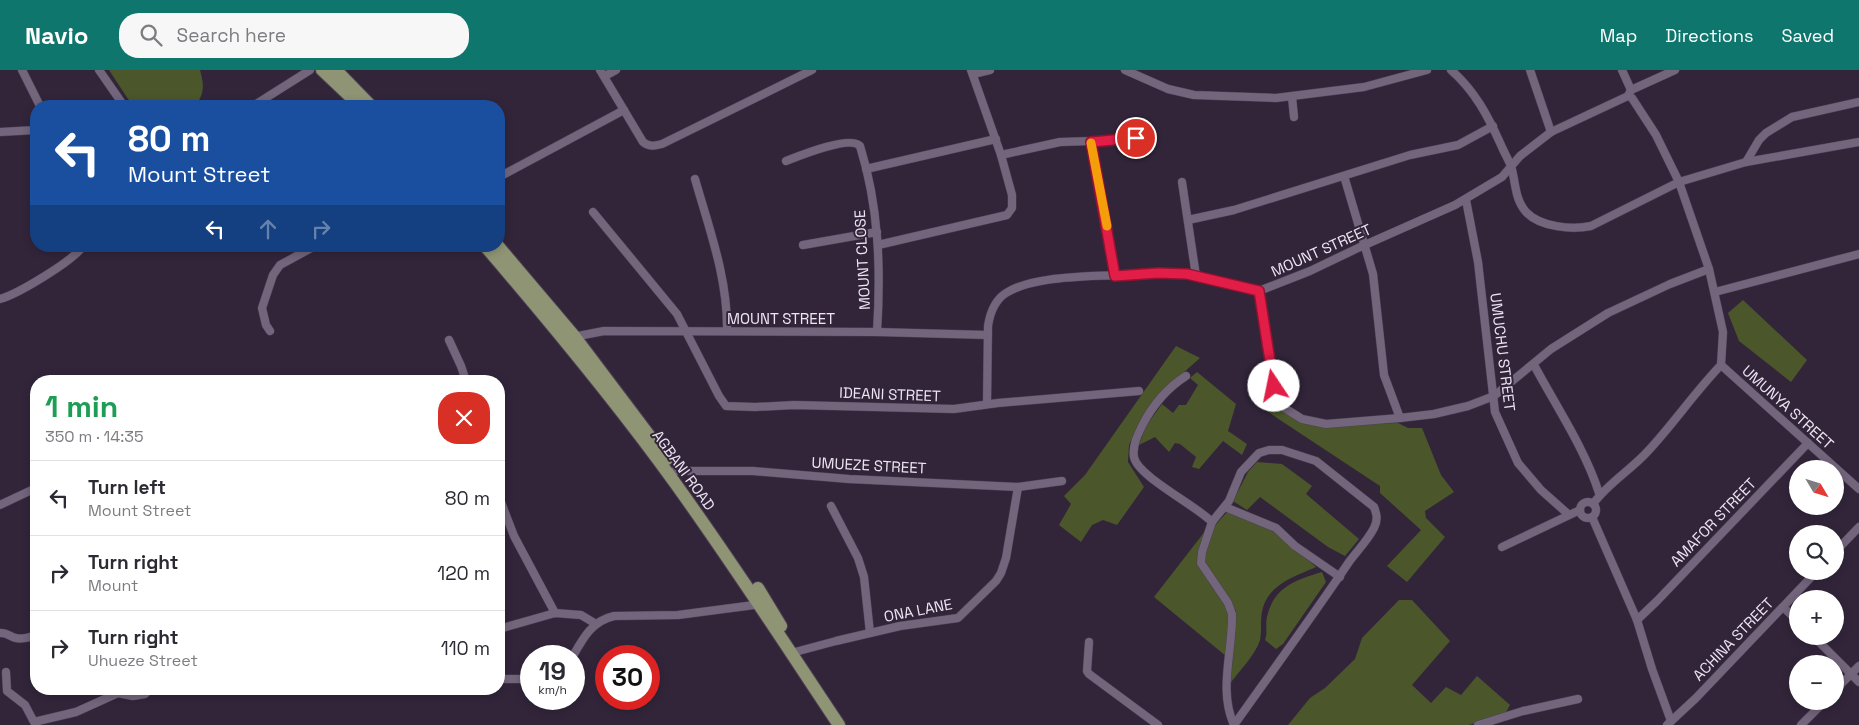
<!DOCTYPE html>
<html lang="en">
<head>
<meta charset="utf-8">
<style>
  :root { --surface:#fff; --page:#f7f7f7; --text:#2b2b33; --muted:#7c7c81; --line:#e1e1e2; --accent:#0f766e }
  body { margin:0; font-family:"Space Grotesk",sans-serif; background:var(--page); color:var(--text); height:100vh; display:flex; flex-direction:column; font-size:19px; white-space:nowrap }
  * { box-sizing:border-box; margin:0 }
  p { font-size:16px; color:var(--muted) }
  .icon { flex:none; width:28px; height:28px; fill:none; stroke:currentColor; stroke-width:2; stroke-linecap:round; stroke-linejoin:round }
  .map { position:relative; flex:1; overflow:hidden }
  .sheet { position:absolute; left:30px; top:305px; width:475px; height:320px; display:flex; flex-direction:column; background:var(--surface); border-radius:20px; box-shadow:0 2px 8px #0003 }
  .sheet>* { flex:none }
  .banner { position:absolute; left:30px; top:30px; width:475px; height:152px; border-radius:20px; box-shadow:0 2px 8px #0003; background:#1a4fa0; color:#fff; overflow:hidden }
  .needle { width:32px; rotate:128deg }
  .controls { position:absolute; left:1789px; top:390px; display:grid; gap:10px }
  .controls a { display:grid; place-items:center; width:55px; height:55px; border-radius:50%; background:var(--surface); box-shadow:0 2px 8px #0003; font-size:25px }
  .speed { position:absolute; left:520px; top:575px; display:flex; gap:10px; font-size:25px; font-weight:700; text-align:center }
  .speed>* { display:grid; place-content:center; width:65px; height:65px; border-radius:50%; background:var(--surface); box-shadow:0 2px 8px #0003; line-height:1 }
  .speed small { font-size:12px; font-weight:400 }
  .speed .limit { border:8px solid #d22; background:#fff; color:#111 }
  .pin { position:absolute; display:grid; place-items:center; width:42px; height:42px; color:#fff; margin:-21px; border:2px solid #fff; border-radius:50%; box-shadow:0 1px 5px #0007 }
  .me { position:absolute; width:55px; margin:-28px; rotate:349deg; stroke-linejoin:round; filter:drop-shadow(0 0 4px #0008) }
  .turn { display:flex; align-items:center; gap:18px; height:105px; padding:0 15px; font-size:22px }
  .turn .icon { width:65px; height:65px; stroke-width:2.5 }
  .turn b { display:block; font-size:35px; line-height:42px }
  .lanes { display:flex; align-items:center; height:48px; padding:0 15px; background:#0003; justify-content:center; gap:25px; direction:ltr }
  .lanes .off { opacity:.35 }
  .round { display:grid; place-items:center; flex:none; width:52px; height:52px; border-radius:20px; background:var(--page) }
  .head { display:flex; align-items:center; justify-content:space-between; height:85px; padding:0 15px }
  h1 { font-size:30px; font-weight:700; line-height:38px; color:#1e9e55 }
  ul { padding:0; list-style:none }
  li { display:flex; align-items:center; gap:15px; height:75px; padding:0 15px; border-top:1px solid var(--line) }
  li div { flex:1 }
  li b { display:block; font-size:19px }
  li em { font-style:normal }
  header { display:flex; align-items:center; gap:30px; box-sizing:border-box; height:70px; padding:0 25px; background:var(--accent); color:#fff }
  header strong { font-size:24px }
  nav { display:flex; gap:28px; margin-inline-start:auto; font-size:18px }
  .search { width:350px; height:45px; background:var(--page); display:flex; align-items:center; gap:12px; box-sizing:border-box; padding:0 18px; border-radius:20px; color:var(--muted); font-size:19px }
  .map>svg:first-child { display:block }
  .green { fill:#4b572a }
  .lines { fill:none; stroke-linecap:round; stroke-linejoin:round }
  .street-casing { stroke:#4c4253; stroke-width:9 }
  .primary-casing { stroke:#4c4253; stroke-width:14 }
  .street { stroke:#73657c; stroke-width:8 }
  .primary { stroke:#8f9574; stroke-width:12 }
  .route-casing { stroke:#92132f; stroke-width:12 }
  .route { stroke:#e11d48; stroke-width:9 }
  .slow { stroke:#f59e0b; stroke-width:9 }
  .labels { text-anchor:middle; dominant-baseline:central; stroke-width:4; stroke-linejoin:round; paint-order:stroke }
  .street-label { font-size:15px; fill:#ede5f3; stroke:#32253a }
</style>
</head>
<body>
<header>
<strong>Navio</strong>
<div class="search"><svg class="icon" aria-label="search" viewBox="0 0 24 24"><circle cx="10" cy="10" r="6"/><path d="M15 15l6 6"/></svg>Search here</div>
<nav><a>Map</a><a>Directions</a><a>Saved</a></nav>
</header>
<div class="map">
<svg width="1859" height="655" viewBox="0 0 1859 655">
  <rect width="100%" height="100%" fill="#32253a"/>
  <g class="green">
    <path d="M 109,0 L 200,0 C 204,15 205,23 195,36 L 135,36 L 128,29 Z"/>
    <path d="M 1743,230 L 1807,290 L 1791,312 L 1739,271 L 1728,243 Z"/>
    <path d="M 1176,276 L 1200,288 L 1165,319 L 1145,343 L 1129,375 L 1128,392 L 1144,417 L 1117,455 L 1103,450 L 1092,455 L 1081,472 L 1059,455 L 1071,434 L 1064,426 L 1085,405 Z"/>
    <path d="M 1197,302 L 1236,334 L 1228,361 L 1247,374 L 1242,385 L 1223,371 L 1199,399 L 1192,397 L 1196,387 L 1180,374 L 1175,373 L 1169,382 L 1155,367 L 1139,375 L 1146,356 L 1162,334 L 1173,343 L 1179,335 L 1186,335 L 1198,315 L 1190,308 Z"/>
    <path d="M 1251,323 L 1276,329 L 1292,346 L 1331,355 L 1398,353 L 1408,358 L 1422,358 L 1441,405 L 1454,422 L 1425,441 L 1426,448 L 1445,467 L 1407,512 L 1387,496 L 1421,460 L 1380,423 L 1380,416 L 1274,346 L 1248,325 Z"/>
    <path d="M 1257,392 L 1282,394 L 1312,416 L 1306,424 L 1359,469 L 1345,486 L 1328,477 L 1260,427 L 1247,440 L 1233,431 L 1248,402 Z"/>
    <path d="M 1227,442 L 1275,462 L 1316,497 C 1293,507 1267,515 1262,542 C 1260,551 1262,561 1260,570 C 1255,586 1239,601 1229,615 L 1236,559 L 1236,541 L 1204,489 L 1214,457 Z"/>
    <path d="M 1206,460 L 1199,491 L 1210,514 L 1227,538 L 1230,551 L 1226,586 L 1154,527 Z"/>
    <path d="M 1322,502 L 1326,512 L 1283,574 L 1276,579 L 1265,570 C 1268,562 1265,555 1267,547 C 1274,517 1295,510 1322,502 Z"/>
    <path d="M 1399,530 L 1412,530 L 1450,571 L 1412,615 L 1431,633 L 1446,617 L 1461,625 L 1477,606 L 1510,635 L 1505,644 L 1469,655 L 1288,655 L 1310,628 L 1325,618 L 1355,589 L 1362,568 Z"/>
  </g>
  <g class="lines">
    <defs>
      <g id="street">
        <path d="M 22,0 L 40,36"/>
        <path d="M 99,0 L 124,36"/>
        <path d="M 600,0 L 643,72 C 649,77 655,76 662,74 L 812,0"/>
        <path d="M 1125,0 L 1168,19 L 1194,25 L 1276,28 L 1364,17 L 1427,0"/>
        <path d="M 1451,0 C 1475,21 1488,46 1501,75 C 1504,82 1508,89 1511,96 C 1516,112 1514,128 1526,142 C 1540,157 1572,160 1591,156 L 1679,112 L 1746,92 L 1859,72"/>
        <path d="M 1530,0 L 1551,62"/>
        <path d="M 1622,0 L 1631,20"/>
        <path d="M 973,4 L 990,0"/>
        <path d="M 605,6 L 616,0"/>
        <path d="M 1628,26 L 1632,28 L 1656,65 L 1679,112 L 1709,199 L 1723,262 L 1721,295"/>
        <path d="M 1628,26 L 1631,20 L 1675,0"/>
        <path d="M 1292,27 L 1294,47"/>
        <path d="M 253,36 L 310,0"/>
        <path d="M 0,62 L 36,60"/>
        <path d="M 1091,71 L 1115,206"/>
        <path d="M 1001,85 L 1060,72 L 1091,71 L 1136,68"/>
        <path d="M 786,91 C 799,86 850,65 860,76 C 879,137 881,199 877,262"/>
        <path d="M 1746,92 L 1759,70 L 1766,63 L 1792,47 L 1859,32"/>
        <path d="M 866,99 L 996,69"/>
        <path d="M 1344,106 L 1373,204 L 1384,305 L 1400,348 L 1434,344 L 1468,336 L 1494,326 L 1551,279 L 1608,243 L 1670,214 L 1709,199"/>
        <path d="M 499,107 L 624,40"/>
        <path d="M 695,109 C 709,158 728,209 727,261"/>
        <path d="M 1182,112 L 1196,206"/>
        <path d="M 1466,130 L 1478,192 L 1495,342 L 1518,393 L 1541,420 L 1568,444"/>
        <path d="M 593,142 L 677,244 L 719,326 L 726,336 L 755,337 L 794,335 L 954,339 L 998,333 L 1139,321"/>
        <path d="M 1188,150 L 1234,140 L 1410,85 L 1458,75 L 1493,56"/>
        <path d="M 803,175 L 877,162"/>
        <path d="M 878,175 L 1007,145 L 1012,138 L 1012,125 L 1001,85 L 971,0"/>
        <path d="M 1259,221 L 1274,316 L 1283,337 L 1302,349 L 1326,354 L 1400,348"/>
        <path d="M 1715,222 L 1859,184"/>
        <path d="M 0,229 C 18,224 73,191 83,176"/>
        <path d="M 270,261 L 266,255 L 262,238 L 273,205 L 280,195 L 315,176"/>
        <path d="M 573,267 L 604,261 L 877,262 L 988,265"/>
        <path d="M 449,270 L 461,296 L 466,311"/>
        <path d="M 1534,295 C 1556,336 1585,379 1599,423"/>
        <path d="M 1721,295 L 1859,419"/>
        <path d="M 1186,306 C 1167,318 1153,335 1143,354 C 1138,364 1132,376 1134,387 C 1137,406 1197,436 1212,452"/>
        <path d="M 987,334 L 988,256 C 990,243 995,230 1006,223 C 1033,206 1085,207 1116,205 C 1135,205 1154,203 1173,203 L 1187,204 L 1259,221 L 1310,201 L 1358,178 L 1455,135 L 1502,107 L 1520,86 L 1551,62 L 1628,26"/>
        <path d="M 675,401 L 753,401 L 849,409 L 1018,417 L 1062,411"/>
        <path d="M 499,427 L 514,466 L 555,543"/>
        <circle cx="1588" cy="440" r="8"/>
        <path d="M 1593,434 C 1608,413 1631,400 1648,381 C 1674,353 1695,322 1721,295"/>
        <path d="M 0,435 L 36,418"/>
        <path d="M 831,436 L 858,488 L 864,507 L 870,563"/>
        <path d="M 1225,437 L 1276,458 L 1295,476 L 1340,507"/>
        <path d="M 1592,447 L 1637,550 L 1652,599 L 1671,651"/>
        <path d="M 1502,477 L 1580,440"/>
        <path d="M 1835,482 L 1859,457"/>
        <path d="M 1783,537 L 1798,551"/>
        <path d="M 1637,550 L 1657,531 L 1808,373"/>
        <path d="M 499,559 L 555,543 L 581,545 L 596,554"/>
        <path d="M 0,563 C 7,562 10,567 16,568 C 22,570 30,567 36,565"/>
        <path d="M 1813,566 L 1859,612"/>
        <path d="M 1089,572 L 1087,601 L 1089,604 L 1158,655"/>
        <path d="M 795,582 L 836,571 L 900,556 L 958,548 L 996,511 L 1001,503 L 1006,488 L 1018,417"/>
        <path d="M 573,586 C 583,568 592,551 614,546 L 678,545 L 762,534"/>
        <path d="M 6,602 L 7,621 L 25,635 L 34,652 L 76,642 L 118,623 L 133,626 L 145,624 L 150,619"/>
        <path d="M 499,609 L 531,609"/>
        <path d="M 1835,620 L 1859,596"/>
        <path d="M 1234,655 C 1273,600 1312,547 1349,492 C 1357,481 1368,470 1374,458 C 1378,450 1377,445 1374,437 L 1316,391 L 1282,380 L 1269,380 L 1259,383 L 1241,402 L 1229,431 L 1212,452 L 1202,482 L 1201,493 L 1228,533 L 1232,544 C 1233,581 1218,620 1234,655"/>
        <path d="M 1478,655 L 1523,641 L 1578,629"/>
        <path d="M 1667,655 L 1696,628 L 1817,501"/>
        <path d="M 1801,655 L 1825,631"/>
      </g>
      <g id="primary">
        <path d="M 322,0 L 360,36"/>
        <path d="M 336,0 L 371,36"/>
        <path d="M 485,176 C 551,253 616,331 675,413 C 732,492 785,574 839,655"/>
        <path d="M 498,176 L 575,267 L 667,389"/>
        <path d="M 758,518 L 781,556"/>
      </g>
    </defs>
    <use href="#street" class="street-casing"/>
    <use href="#primary" class="primary-casing"/>
    <use href="#street" class="street"/>
    <use href="#primary" class="primary"/>
  </g>
  <g class="lines">
    <defs>
      <path id="route" d="M 1136,68 L 1091,72 L 1115,206 L 1158,203 L 1187,204 L 1259,221 L 1274,316"/>
    </defs>
    <use href="#route" class="route-casing"/>
    <use href="#route" class="route"/>
    <path class="slow" d="M 1091,73 L 1107,156"/>
  </g>
  <g class="labels">
    <g class="street-label">
      <text transform="translate(1321 180) rotate(-24)">MOUNT STREET</text>
      <text transform="translate(862 190) rotate(-93)">MOUNT CLOSE</text>
      <text x="781" y="248">MOUNT STREET</text>
      <text transform="translate(1503 282) rotate(83)">UMUCHU STREET</text>
      <text transform="translate(890 324) rotate(2)">IDEANI STREET</text>
      <text transform="translate(1788 337) rotate(42)">UMUNYA STREET</text>
      <text transform="translate(869 395) rotate(3)">UMUEZE STREET</text>
      <text transform="translate(684 400) rotate(54)">AGBANI ROAD</text>
      <text transform="translate(1713 452) rotate(-46)">AMAFOR STREET</text>
      <text transform="translate(918 540) rotate(-11)">ONA LANE</text>
      <text transform="translate(1733 569) rotate(-46)">ACHINA STREET</text>
    </g>
  </g>
</svg>
<div class="controls">
<a><svg class="needle" viewBox="-14 -14 28 28"><path d="M0-13l5 13h-10z" fill="#e53935"/><path d="M0 13l5-13h-10z" fill="#7c7c81"/></svg></a>
<a><svg class="icon" aria-label="search" viewBox="0 0 24 24"><circle cx="10" cy="10" r="6"/><path d="M15 15l6 6"/></svg></a>
<a>+</a>
<a>−</a>
</div>
<div class="speed"><div>19<small>km/h</small></div><div class="limit">30</div></div>
<div class="pin" style="left:1136px;top:68px;background:#d93025"><svg class="icon" aria-label="arrive" viewBox="0 0 24 24"><path d="M6 21V4h12l-3 4 3 4H6"/></svg></div>
<svg class="me" style="left:1274px;top:316px" viewBox="-20 -20 40 40"><circle r="19" fill="#fff"/><path d="M0-13L10 11 0 6-10 11z" fill="#e11d48"/></svg>
<div class="banner">
<div class="turn"><svg class="icon" aria-label="left" viewBox="0 0 24 24"><path d="M17 20v-9H6M10 6l-5 5 5 5"/></svg><div><b>80 m</b>Mount Street</div></div>
<div class="lanes"><svg class="icon" aria-label="left" viewBox="0 0 24 24"><path d="M17 20v-9H6M10 6l-5 5 5 5"/></svg><svg class="icon off" aria-label="ahead" viewBox="0 0 24 24"><path d="M12 20V5M6 11l6-6 6 6"/></svg><svg class="icon off" aria-label="right" viewBox="0 0 24 24"><path d="M7 20v-9h11M14 6l5 5-5 5"/></svg></div>
</div>
<section class="sheet">
<div class="head"><div><h1>1 min</h1><p>350 m · 14:35</p></div><a class="round" style="background:#d93025;color:#fff"><svg class="icon" aria-label="close" viewBox="0 0 24 24"><path d="M6 6l12 12M18 6L6 18"/></svg></a></div>
<ul>
<li><svg class="icon" aria-label="left" viewBox="0 0 24 24"><path d="M17 20v-9H6M10 6l-5 5 5 5"/></svg><div><b>Turn left</b><p>Mount Street</p></div><em>80 m</em></li>
<li><svg class="icon" aria-label="right" viewBox="0 0 24 24"><path d="M7 20v-9h11M14 6l5 5-5 5"/></svg><div><b>Turn right</b><p>Mount</p></div><em>120 m</em></li>
<li><svg class="icon" aria-label="right" viewBox="0 0 24 24"><path d="M7 20v-9h11M14 6l5 5-5 5"/></svg><div><b>Turn right</b><p>Uhueze Street</p></div><em>110 m</em></li>
</ul>
</section>
</div>
</body>
</html>
